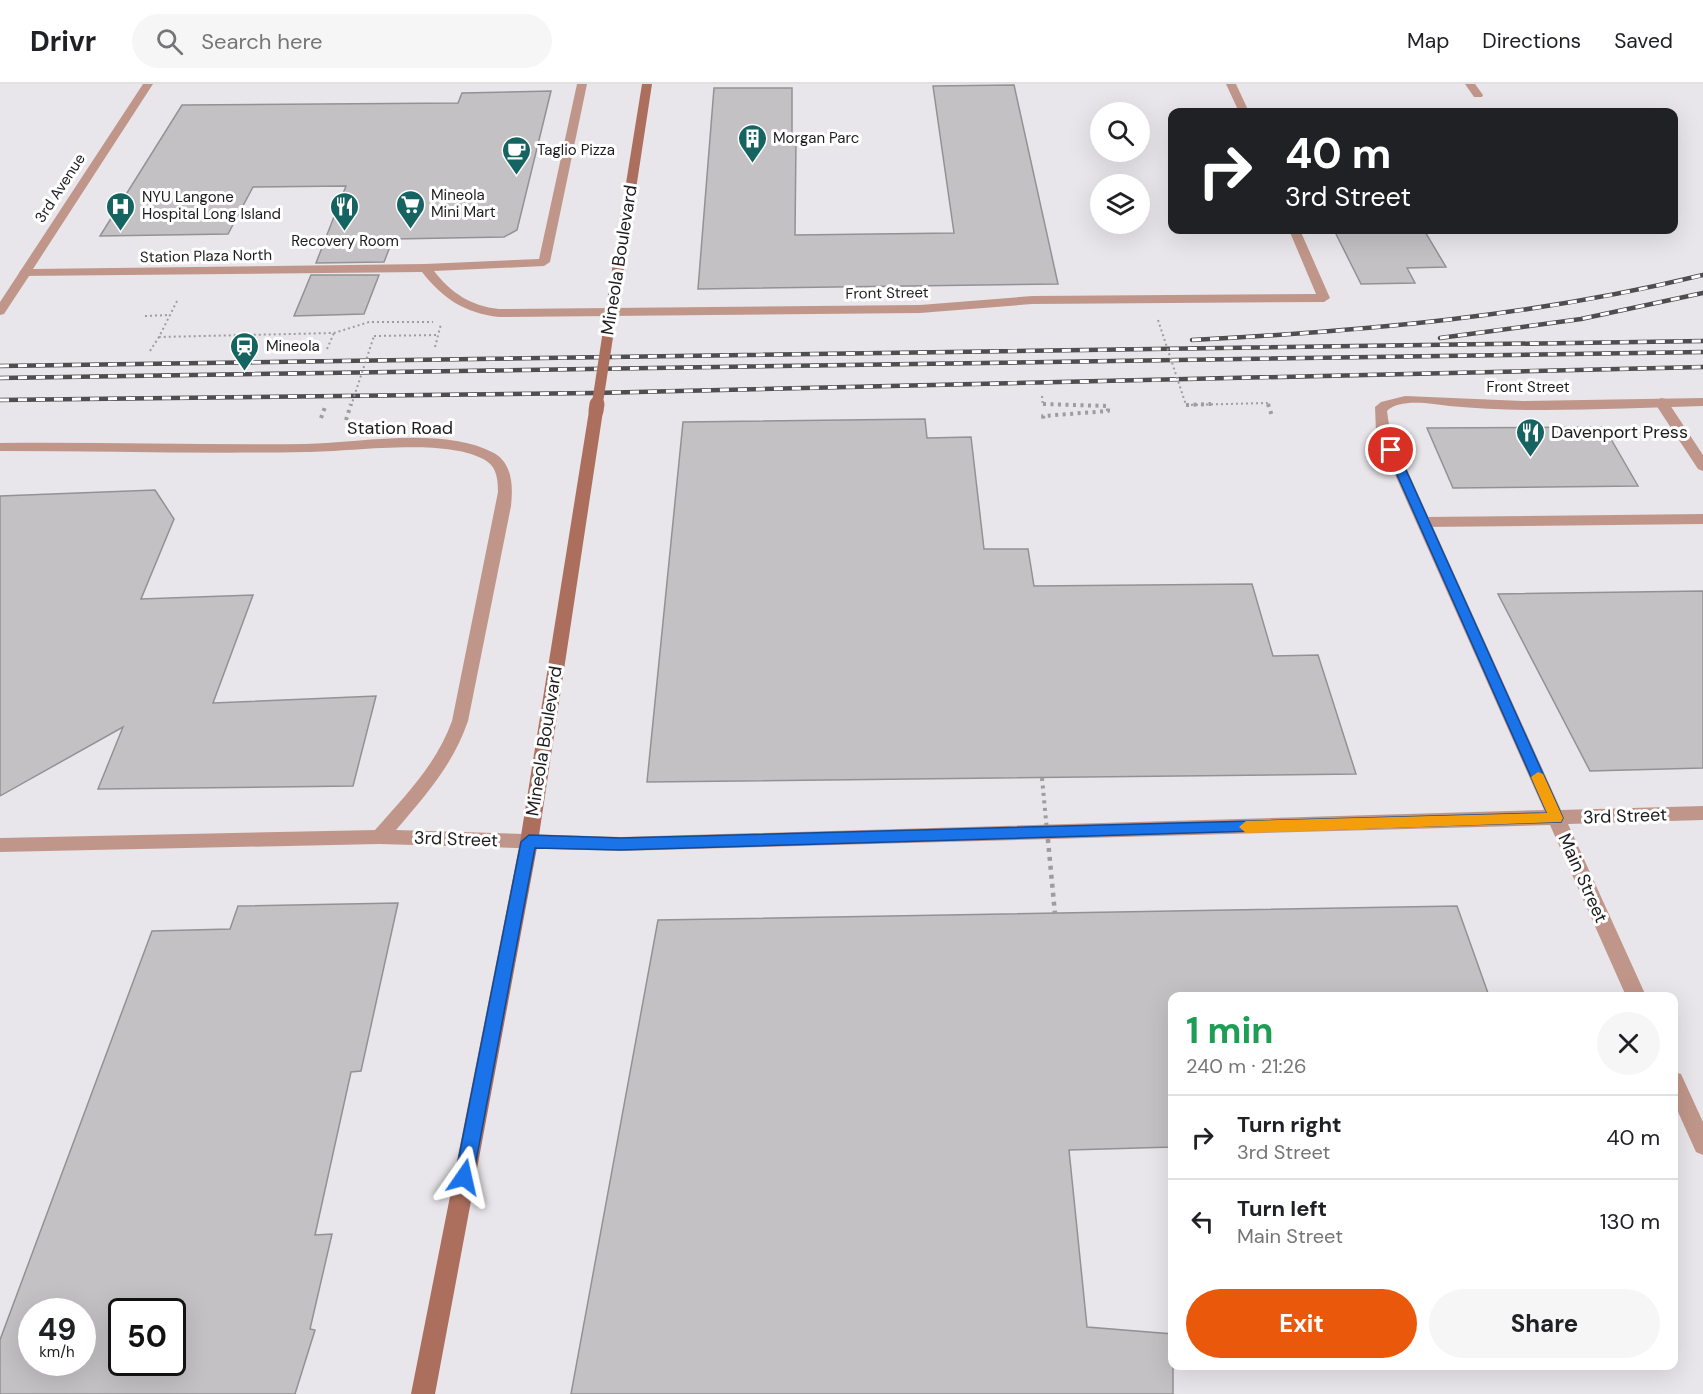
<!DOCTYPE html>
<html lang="en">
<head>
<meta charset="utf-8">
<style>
  :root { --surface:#fff; --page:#f6f6f6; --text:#202124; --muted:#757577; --line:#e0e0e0; --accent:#ea580c }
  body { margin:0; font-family:"DM Sans",sans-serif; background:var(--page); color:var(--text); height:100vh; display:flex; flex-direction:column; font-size:22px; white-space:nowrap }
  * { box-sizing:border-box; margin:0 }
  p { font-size:20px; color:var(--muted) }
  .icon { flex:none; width:33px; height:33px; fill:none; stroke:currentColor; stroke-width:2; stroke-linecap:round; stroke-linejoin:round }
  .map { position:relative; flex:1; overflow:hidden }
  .drawer { position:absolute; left:1168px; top:908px; width:510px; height:378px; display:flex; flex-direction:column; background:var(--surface); border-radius:12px; box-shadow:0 6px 24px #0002 }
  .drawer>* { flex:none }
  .guide { position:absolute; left:1168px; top:24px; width:510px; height:126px; border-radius:12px; box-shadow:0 6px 24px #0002; background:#202124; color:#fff; overflow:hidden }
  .buttons { position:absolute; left:1090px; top:18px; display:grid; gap:12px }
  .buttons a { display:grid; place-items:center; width:60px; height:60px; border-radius:50%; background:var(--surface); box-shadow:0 6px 24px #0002; font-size:30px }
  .speed { position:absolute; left:18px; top:1214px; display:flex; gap:12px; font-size:30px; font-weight:700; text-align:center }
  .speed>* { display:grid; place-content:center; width:78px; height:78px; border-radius:50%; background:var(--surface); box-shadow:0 6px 24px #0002; line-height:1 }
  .speed small { font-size:15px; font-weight:400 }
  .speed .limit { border:3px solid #111; border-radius:9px; background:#fff; color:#111 }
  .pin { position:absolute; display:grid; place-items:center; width:51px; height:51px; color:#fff; margin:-26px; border:3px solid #fff; border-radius:50%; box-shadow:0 2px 6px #0007 }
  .me { position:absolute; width:66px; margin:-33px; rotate:11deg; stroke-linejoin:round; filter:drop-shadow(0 0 4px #0008) }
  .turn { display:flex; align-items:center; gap:21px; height:126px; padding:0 18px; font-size:27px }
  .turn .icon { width:78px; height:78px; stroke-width:2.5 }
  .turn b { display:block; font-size:42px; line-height:51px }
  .round { display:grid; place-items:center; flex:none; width:63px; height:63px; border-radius:32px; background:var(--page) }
  .headline { display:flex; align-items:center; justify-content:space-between; height:102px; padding:0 18px }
  h1 { font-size:36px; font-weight:700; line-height:45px; color:#1e9e55 }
  .primary-button { display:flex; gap:12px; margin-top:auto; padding:12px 18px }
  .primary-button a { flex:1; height:69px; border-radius:36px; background:var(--accent); color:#fff; font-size:24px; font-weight:700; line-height:69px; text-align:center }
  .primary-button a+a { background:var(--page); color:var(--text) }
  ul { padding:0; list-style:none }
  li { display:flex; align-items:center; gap:18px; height:84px; padding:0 18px; border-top:2px solid var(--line) }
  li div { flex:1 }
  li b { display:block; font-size:22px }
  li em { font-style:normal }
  header { display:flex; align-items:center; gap:36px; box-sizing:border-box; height:84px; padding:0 30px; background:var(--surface); border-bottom:2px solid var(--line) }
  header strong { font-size:28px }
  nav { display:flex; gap:33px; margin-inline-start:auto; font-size:21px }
  .search { width:420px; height:54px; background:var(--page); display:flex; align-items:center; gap:15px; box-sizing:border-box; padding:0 21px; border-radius:33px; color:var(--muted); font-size:22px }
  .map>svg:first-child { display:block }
  .building { fill:#c4c1c4; stroke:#949194; stroke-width:1.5; fill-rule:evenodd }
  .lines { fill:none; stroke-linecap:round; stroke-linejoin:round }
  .path-far1 { stroke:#9d9c9f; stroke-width:2; stroke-dasharray:2 3; stroke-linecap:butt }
  .path { stroke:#9d9c9f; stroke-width:4; stroke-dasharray:3 4.5; stroke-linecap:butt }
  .service { fill:#c1968a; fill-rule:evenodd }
  .minor { fill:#c1968a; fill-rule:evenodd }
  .secondary { fill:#ac6e5d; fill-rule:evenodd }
  .rail-casing { stroke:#4e4d4f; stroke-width:4.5 }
  .rail { stroke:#fff; stroke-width:3; stroke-dasharray:9; stroke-linecap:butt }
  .path-bridge-far2 { stroke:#9d9c9f; stroke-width:2; stroke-dasharray:2 3; stroke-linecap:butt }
  .path-bridge-far1 { stroke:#9d9c9f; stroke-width:4; stroke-dasharray:3 4.5; stroke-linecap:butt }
  .path-bridge { stroke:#9d9c9f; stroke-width:4.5; stroke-dasharray:4 5; stroke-linecap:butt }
  .secondary-bridge-far1 { stroke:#ac6e5d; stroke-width:11 }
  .secondary-bridge { stroke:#ac6e5d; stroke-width:15 }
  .route { fill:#1a73e8; stroke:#114b97; stroke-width:1.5 }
  .slow { fill:#f59e0b }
  .labels { text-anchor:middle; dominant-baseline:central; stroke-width:6; stroke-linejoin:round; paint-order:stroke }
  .far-poi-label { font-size:15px; fill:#1c1b1d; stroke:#fff; text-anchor:start }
  .far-street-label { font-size:15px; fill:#1c1b1d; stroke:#fff }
  .street-label { font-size:18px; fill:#1c1b1d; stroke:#fff }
  .poi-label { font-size:18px; fill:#1c1b1d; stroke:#fff; text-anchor:start }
</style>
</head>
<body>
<header>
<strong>Drivr</strong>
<div class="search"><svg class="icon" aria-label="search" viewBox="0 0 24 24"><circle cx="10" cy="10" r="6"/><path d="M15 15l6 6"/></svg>Search here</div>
<nav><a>Map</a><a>Directions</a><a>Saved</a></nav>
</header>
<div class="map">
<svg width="1703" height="1310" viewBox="0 0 1703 1310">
  <rect width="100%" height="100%" fill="#e8e6ea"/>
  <g class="building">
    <path d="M 1014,1 L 1058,200 L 698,205 L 714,4 L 792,4 L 792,55 L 796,55 L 795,151 L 954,149 L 933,2 Z"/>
    <path d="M 551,7 L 517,146 L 504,153 L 393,155 L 384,178 L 316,179 L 346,102 L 253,103 L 228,150 L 100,152 L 182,21 L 458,19 L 462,9 Z"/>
    <path d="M 1334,146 L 1424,146 L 1446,183 L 1407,184 L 1415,199 L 1361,200 Z"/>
    <path d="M 311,191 L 379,191 L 364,230 L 294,232 Z"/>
    <path d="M 925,335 L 927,354 L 971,353 L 984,465 L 1028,465 L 1034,502 L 1252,500 L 1273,572 L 1318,571 L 1356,690 L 647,698 L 683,338 Z"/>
    <path d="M 1604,343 L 1638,402 L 1453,404 L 1427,344 Z"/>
    <path d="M 155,406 L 174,435 L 141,515 L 253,511 L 213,619 L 376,612 L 353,702 L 98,705 L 123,643 L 0,712 L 0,412 Z"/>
    <path d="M 1703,507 L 1703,684 L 1590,687 L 1498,510 Z"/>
    <path d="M 398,819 L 361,987 L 351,988 L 315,1151 L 332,1150 L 310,1245 L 315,1246 L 295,1310 L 0,1310 L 0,1256 L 152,847 L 230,845 L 238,822 ZM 32,1227 L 82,1227 L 82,1278 L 32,1278 ZM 122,1227 L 172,1227 L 172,1278 L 122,1278 Z"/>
    <path d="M 1457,822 L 1489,912 L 1173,912 L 1173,1063 L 1069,1066 L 1087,1243 L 1173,1250 L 1173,1310 L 571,1310 L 658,836 Z"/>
  </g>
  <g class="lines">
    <g class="path-far1">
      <path d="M 177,217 L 159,253 L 334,249 L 369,238 L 433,238"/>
      <path d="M 145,232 L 170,231"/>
      <path d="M 374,252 L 439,251"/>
      <path d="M 435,263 L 441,240"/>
      <path d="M 327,265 L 334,249"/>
      <path d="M 150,267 L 159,253"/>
      <path d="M 1042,312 L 1043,322"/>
      <path d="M 1186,321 L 1267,319 L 1268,322"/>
    </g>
    <g class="path">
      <path d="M 1043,320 L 1108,322 L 1108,327 L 1043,332 L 1044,337"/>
      <path d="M 1268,320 L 1272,332"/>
      <path d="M 1186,321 L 1211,320"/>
      <path d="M 321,334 L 325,323"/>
    </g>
    <g class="service">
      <path d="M 1465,0 L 1475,0 L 1483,11 L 1482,13 L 1474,13 Z"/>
      <path d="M 25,185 L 31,189 L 4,230 L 0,231 L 0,218 L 21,186 Z"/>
      <path d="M 1661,314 L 1666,315 L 1703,371 L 1703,387 L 1698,385 L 1654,318 Z"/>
      <path d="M 1703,430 L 1703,440 L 1424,443 L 1417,438 L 1424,433 Z"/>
    </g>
    <g class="minor">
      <path d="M 143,0 L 153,0 L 33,185 L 425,180 L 539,175 L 577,0 L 587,0 L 550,178 L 544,182 L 434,187 C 451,209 471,222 499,225 L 920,221 L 1032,212 L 1316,210 L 1289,146 L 1300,146 L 1330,214 L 1324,218 L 1032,220 L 920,229 L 499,233 C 465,229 443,215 422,188 L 21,192 L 19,189 Z"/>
      <path d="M 1226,0 L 1236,0 L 1249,28 L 1239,28 Z"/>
      <path d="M 1405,312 L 1523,317 L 1703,314 L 1703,322 C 1619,324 1533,330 1449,322 C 1432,320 1400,314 1387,327 L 1390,348 L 1561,726 L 1703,722 L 1703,736 L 1568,740 L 1646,912 L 1626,912 L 1550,741 L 621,767 L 379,760 L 0,768 L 0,754 L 375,746 C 405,712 436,681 452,637 L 498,408 C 498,396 497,383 485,376 C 446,353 351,368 305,368 C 203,370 102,367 0,367 L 0,359 C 102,358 203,361 305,360 C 360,359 443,342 494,369 C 513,380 513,403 511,422 L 468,637 C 453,681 425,712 396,746 L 621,753 L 1544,726 L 1376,348 L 1375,323 L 1381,318 Z"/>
      <path d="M 1674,988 L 1681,990 L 1703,1038 L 1703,1071 L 1696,1068 L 1674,1019 Z"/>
    </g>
    <g class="secondary">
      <path d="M 642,0 L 652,0 L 619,217 L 613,221 L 607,217 Z"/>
      <path d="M 596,323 L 603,327 L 538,758 L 435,1310 L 411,1310 L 520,758 L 589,327 Z"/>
    </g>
    <defs>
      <g id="rail">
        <path d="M 1440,254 L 1581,235 L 1703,209"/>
        <path d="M 1192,256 C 1365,247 1535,232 1703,191"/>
        <path d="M 0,282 L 1703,257"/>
        <path d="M 0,294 L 1703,268"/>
        <path d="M 0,316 L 594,309 L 1703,283"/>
      </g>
    </defs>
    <use href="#rail" class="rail-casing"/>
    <use href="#rail" class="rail"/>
    <g class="path-bridge-far2">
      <path d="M 1158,236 L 1186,321"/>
      <path d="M 351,322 L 374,252"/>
    </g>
    <g class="path-bridge-far1">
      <path d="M 346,336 L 351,320"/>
      <path d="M 1042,694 L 1047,747"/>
    </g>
    <path class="path-bridge" d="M 1047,746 L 1055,830"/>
    <path class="secondary-bridge-far1" d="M 597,322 L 613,217"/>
    <path class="secondary-bridge" d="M 596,327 L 597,320"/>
  </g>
  <path class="route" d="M 1391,362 L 1397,366 L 1563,734 L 1561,738 L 621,766 L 535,764 L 473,1093 L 470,1099 L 464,1102 L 458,1099 L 455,1093 L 521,758 L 529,751 L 621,754 L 1547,729 L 1386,366 Z"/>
  <path class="slow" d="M 1538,688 L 1543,690 L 1563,734 L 1561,738 L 1246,749 L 1239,743 L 1246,737 L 1547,729 L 1531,693 Z"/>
  <defs>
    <symbol id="building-pin" viewBox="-11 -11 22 30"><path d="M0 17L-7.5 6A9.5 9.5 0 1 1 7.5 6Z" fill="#166461" stroke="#fff"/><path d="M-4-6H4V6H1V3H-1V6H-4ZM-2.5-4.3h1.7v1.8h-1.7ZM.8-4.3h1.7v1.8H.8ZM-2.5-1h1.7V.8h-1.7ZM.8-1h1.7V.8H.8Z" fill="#fff"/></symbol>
    <symbol id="cafe-pin" viewBox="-11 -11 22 30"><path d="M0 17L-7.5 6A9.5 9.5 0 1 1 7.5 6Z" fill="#166461" stroke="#fff"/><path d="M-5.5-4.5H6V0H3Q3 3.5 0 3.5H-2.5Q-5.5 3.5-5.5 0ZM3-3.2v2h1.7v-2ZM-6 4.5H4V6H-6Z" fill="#fff"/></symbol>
    <symbol id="supermarket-pin" viewBox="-11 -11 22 30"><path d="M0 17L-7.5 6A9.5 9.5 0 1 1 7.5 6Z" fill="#166461" stroke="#fff"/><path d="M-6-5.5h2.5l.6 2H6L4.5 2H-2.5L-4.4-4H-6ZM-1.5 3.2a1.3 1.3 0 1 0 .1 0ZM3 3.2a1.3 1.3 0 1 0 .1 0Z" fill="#fff"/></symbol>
    <symbol id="hospital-pin" viewBox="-11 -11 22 30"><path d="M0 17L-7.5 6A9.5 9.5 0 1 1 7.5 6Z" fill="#166461" stroke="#fff"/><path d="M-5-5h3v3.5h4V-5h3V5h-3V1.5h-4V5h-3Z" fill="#fff"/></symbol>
    <symbol id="restaurant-pin" viewBox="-11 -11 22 30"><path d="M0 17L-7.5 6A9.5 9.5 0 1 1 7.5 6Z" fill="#166461" stroke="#fff"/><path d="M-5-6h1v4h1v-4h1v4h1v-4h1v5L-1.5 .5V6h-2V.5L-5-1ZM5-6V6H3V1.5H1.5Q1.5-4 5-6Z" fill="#fff"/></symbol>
    <symbol id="station-pin" viewBox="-11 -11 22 30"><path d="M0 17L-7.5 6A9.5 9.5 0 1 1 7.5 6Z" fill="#166461" stroke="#fff"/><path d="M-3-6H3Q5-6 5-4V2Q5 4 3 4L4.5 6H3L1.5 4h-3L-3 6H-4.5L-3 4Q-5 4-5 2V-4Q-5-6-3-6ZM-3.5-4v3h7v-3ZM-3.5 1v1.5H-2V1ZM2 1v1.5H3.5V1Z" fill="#fff"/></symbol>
  </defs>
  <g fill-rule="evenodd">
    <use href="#building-pin" x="736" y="38" width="33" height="45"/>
    <use href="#cafe-pin" x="500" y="50" width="33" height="45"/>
    <use href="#supermarket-pin" x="394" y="104" width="33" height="45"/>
    <use href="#hospital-pin" x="104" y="106" width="33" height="45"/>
    <use href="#restaurant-pin" x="328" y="106" width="33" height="45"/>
    <use href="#station-pin" x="228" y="246" width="33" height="45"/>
    <use href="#restaurant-pin" x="1514" y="332" width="33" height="45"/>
  </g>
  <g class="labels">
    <g class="far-poi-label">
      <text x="773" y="54">Morgan Parc</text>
      <text x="537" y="66">Taglio Pizza</text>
      <text x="431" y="111">Mineola<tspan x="431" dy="17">Mini Mart</tspan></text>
      <text x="142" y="113">NYU Langone<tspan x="142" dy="17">Hospital Long Island</tspan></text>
      <text x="345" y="157" text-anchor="middle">Recovery Room</text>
      <text x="266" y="262">Mineola</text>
    </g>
    <g class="far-street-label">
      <text transform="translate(60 104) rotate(-57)">3rd Avenue</text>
      <text transform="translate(206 172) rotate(-1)">Station Plaza North</text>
      <text transform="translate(887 209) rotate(-1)">Front Street</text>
      <text x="1528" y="303">Front Street</text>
    </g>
    <g class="street-label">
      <text transform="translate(619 176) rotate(-81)">Mineola Boulevard</text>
      <text x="400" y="344">Station Road</text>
      <text transform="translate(544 657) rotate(-81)">Mineola Boulevard</text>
      <text transform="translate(1625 732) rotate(-2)">3rd Street</text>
      <text transform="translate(456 755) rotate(2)">3rd Street</text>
      <text transform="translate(1583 794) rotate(66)">Main Street</text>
    </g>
    <g class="poi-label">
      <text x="1551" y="348">Davenport Press</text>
    </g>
  </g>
</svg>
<div class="buttons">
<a><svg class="icon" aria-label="search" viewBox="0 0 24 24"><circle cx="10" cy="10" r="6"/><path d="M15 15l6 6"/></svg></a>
<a><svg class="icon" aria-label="layers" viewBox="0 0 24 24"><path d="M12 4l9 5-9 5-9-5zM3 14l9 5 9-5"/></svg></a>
</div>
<div class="speed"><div>49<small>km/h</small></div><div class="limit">50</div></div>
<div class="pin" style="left:1391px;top:366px;background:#d93025"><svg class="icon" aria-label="arrive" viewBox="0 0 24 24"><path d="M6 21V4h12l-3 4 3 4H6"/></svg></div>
<svg class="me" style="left:464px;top:1093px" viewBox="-20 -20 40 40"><path d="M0-17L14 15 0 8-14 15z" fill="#1a73e8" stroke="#fff" stroke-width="4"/></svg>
<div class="guide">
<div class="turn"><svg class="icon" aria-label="right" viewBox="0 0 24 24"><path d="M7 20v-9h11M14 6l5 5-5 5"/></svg><div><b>40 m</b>3rd Street</div></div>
</div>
<section class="drawer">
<div class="headline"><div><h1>1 min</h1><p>240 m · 21:26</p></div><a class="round"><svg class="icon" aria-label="close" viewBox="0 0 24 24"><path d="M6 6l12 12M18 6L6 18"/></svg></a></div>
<ul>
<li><svg class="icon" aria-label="right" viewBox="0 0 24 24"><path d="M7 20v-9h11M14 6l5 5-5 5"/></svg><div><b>Turn right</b><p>3rd Street</p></div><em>40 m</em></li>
<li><svg class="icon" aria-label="left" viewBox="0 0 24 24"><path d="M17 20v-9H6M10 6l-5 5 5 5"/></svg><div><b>Turn left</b><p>Main Street</p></div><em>130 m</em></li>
</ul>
<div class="primary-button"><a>Exit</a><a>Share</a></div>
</section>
</div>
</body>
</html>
